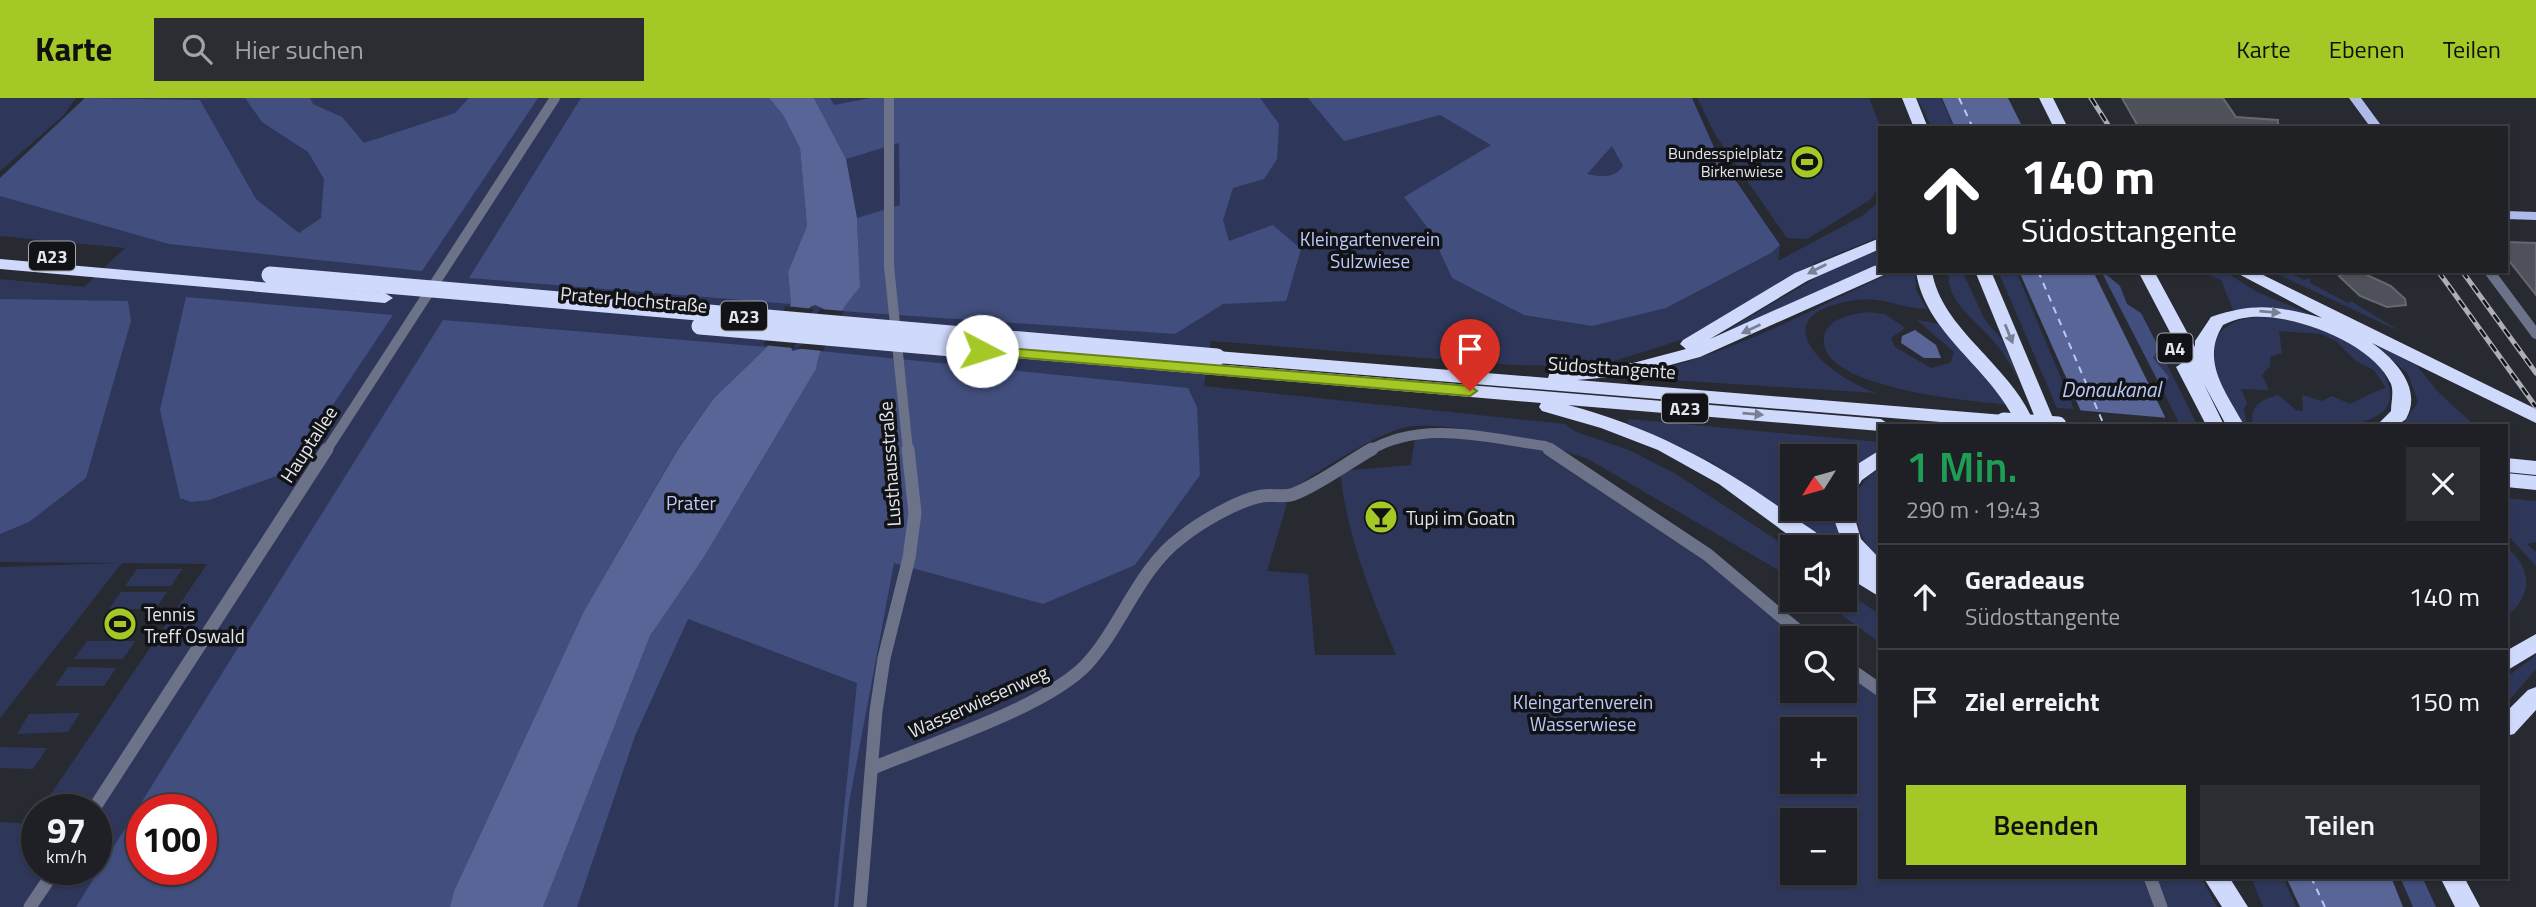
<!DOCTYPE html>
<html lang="de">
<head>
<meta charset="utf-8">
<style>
  :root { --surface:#1e2026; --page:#2b2d32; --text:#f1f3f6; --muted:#a1a3a7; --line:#3c3e43; --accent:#a4c825 }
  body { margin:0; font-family:"Titillium Web",sans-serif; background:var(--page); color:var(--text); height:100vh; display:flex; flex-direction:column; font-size:26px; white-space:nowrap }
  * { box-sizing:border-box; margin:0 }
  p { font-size:23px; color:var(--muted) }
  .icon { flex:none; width:38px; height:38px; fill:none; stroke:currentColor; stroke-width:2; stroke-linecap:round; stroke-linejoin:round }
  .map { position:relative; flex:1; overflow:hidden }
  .sheet { position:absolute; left:1878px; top:326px; width:630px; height:455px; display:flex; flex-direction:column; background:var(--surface); border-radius:0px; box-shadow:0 2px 5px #0004,0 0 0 2px var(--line) }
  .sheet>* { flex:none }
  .hud { position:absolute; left:1878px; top:28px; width:630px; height:147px; border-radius:0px; box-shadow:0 2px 5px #0004,0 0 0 2px var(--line); background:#202124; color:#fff; overflow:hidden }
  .needle { width:46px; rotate:233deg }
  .fabs { position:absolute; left:1780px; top:346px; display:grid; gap:14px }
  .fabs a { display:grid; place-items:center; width:77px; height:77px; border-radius:0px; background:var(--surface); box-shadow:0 2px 5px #0004,0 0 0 2px var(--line); font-size:35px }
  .speed { position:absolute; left:21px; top:696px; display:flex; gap:14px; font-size:35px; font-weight:700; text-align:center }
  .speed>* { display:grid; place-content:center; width:91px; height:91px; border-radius:50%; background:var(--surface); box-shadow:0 2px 5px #0004,0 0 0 2px var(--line); line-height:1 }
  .speed small { font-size:18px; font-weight:400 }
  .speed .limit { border:10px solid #d22; background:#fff; color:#111 }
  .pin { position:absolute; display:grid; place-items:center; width:60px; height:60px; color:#fff; margin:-72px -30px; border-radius:50% 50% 50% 0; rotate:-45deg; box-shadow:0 0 7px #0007 }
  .pin .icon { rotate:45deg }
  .me { position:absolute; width:77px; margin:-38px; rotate:95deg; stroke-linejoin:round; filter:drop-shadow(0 0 5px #0008) }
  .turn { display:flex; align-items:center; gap:24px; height:147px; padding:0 28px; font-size:32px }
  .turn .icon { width:91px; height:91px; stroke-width:2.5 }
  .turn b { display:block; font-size:49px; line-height:60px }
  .round { display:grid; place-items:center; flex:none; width:74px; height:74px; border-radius:0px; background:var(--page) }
  .summary { display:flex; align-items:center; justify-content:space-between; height:119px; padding:0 28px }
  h1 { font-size:42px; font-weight:600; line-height:52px; color:#1e9e55 }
  .primary-button { display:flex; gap:14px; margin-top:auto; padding:14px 28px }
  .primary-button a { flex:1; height:80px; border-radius:0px; background:var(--accent); color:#111; font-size:28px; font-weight:600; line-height:80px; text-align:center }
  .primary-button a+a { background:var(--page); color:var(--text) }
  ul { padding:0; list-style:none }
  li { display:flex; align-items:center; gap:21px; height:105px; padding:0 28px; border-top:2px solid var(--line) }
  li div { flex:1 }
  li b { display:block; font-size:26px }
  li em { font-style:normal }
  header { display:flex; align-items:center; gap:42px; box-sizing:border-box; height:98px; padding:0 35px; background:var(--accent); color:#111 }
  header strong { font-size:33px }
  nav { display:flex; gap:38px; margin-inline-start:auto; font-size:24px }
  .search { width:490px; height:63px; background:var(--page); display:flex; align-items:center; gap:18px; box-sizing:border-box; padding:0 24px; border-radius:0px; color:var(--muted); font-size:26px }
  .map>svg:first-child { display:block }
  .green { fill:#2e375a; fill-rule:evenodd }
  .forest { fill:#424e7d; fill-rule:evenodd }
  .water { fill:#596597; fill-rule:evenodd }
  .pier { fill:#282a32 }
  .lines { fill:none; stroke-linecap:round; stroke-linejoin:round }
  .ferry { stroke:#bbc8f6; stroke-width:2; stroke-dasharray:7 6; stroke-linecap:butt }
  .building { fill:#4e515a; stroke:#656871; stroke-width:2 }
  .minor-far1 { stroke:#6c7389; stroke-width:10 }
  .minor { stroke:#6c7389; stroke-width:13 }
  .major { fill:#aebbea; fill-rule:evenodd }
  .highway { fill:#cfd9fb; fill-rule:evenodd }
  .rail-casing { stroke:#adafb6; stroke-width:5 }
  .rail { stroke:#121316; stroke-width:2.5; stroke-dasharray:9; stroke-linecap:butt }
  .highway-bridge { stroke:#cfd9fb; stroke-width:17 }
  .oneway { fill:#7a8094 }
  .route { fill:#a4c825; stroke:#6b8218; stroke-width:2 }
  .labels { text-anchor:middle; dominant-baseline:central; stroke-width:7; stroke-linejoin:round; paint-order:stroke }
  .far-poi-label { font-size:16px; fill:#e4e6ec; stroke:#121316; text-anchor:end }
  .shield { fill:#121316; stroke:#a5a7ac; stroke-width:2 }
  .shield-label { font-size:18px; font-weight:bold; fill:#e4e6ec }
  .park-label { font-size:19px; fill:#bdcaf9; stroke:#121316 }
  .street-label { font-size:19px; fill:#e4e6ec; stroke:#121316 }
  .poi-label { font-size:19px; fill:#e4e6ec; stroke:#121316; text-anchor:start }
  .water-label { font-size:21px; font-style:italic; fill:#bbc8f6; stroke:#121316 }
</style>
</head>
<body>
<header>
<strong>Karte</strong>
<div class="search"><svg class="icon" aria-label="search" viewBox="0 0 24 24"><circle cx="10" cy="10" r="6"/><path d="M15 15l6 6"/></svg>Hier suchen</div>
<nav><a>Karte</a><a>Ebenen</a><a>Teilen</a></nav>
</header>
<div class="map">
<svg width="2536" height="809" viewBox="0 0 2536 809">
  <rect width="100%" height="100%" fill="#282a32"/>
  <g class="green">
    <path d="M 0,0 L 76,0 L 64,17 L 0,73 Z"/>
    <path d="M 85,0 L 1692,0 L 1716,54 L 1780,147 L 1778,163 L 1862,118 L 1879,104 L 1879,139 L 1815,165 L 1684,241 L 1614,263 L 1570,268 L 1513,267 L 1211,243 L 1204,288 L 1565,326 L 1576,334 L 1629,352 L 1676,376 L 1792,452 L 1792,480 L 1588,361 C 1545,345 1460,325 1414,328 C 1383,330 1318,374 1291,392 L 1267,473 L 1308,476 L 1315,557 L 1396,557 C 1371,497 1347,439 1340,373 L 1411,367 L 1415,340 L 1442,338 L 1537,349 L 1703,460 L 1801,541 L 1792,541 L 1792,593 L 1844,593 L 1845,572 L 1879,597 L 1880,779 L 2146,779 L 2158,809 L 0,809 L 0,724 L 31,726 L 37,718 L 37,772 L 96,772 L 96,712 L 40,712 L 207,466 L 122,465 L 0,620 L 0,469 L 121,465 L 0,464 L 0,181 L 84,189 L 125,150 L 0,138 L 0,80 ZM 1792,632 L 1844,632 L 1844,684 L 1792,684 ZM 142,712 L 201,712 L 201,772 L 142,772 ZM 1792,723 L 1844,723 L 1844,775 L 1792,775 Z"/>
    <path d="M 1697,0 L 1869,0 L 1881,30 L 1879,90 L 1870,102 L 1807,141 L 1787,140 L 1716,38 Z"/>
    <path d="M 1917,0 L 1941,0 L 1954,30 L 1932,30 Z"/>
    <path d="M 1879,152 L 1879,167 L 1711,242 L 1819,178 Z"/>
    <path d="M 1894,173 L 1915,173 L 1916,192 L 1927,211 C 1904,211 1882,198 1857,202 C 1759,215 1821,275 1876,295 L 1624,279 C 1721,262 1805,215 1894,173 Z"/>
    <path d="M 1949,173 L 1962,173 L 1985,222 L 2003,243 L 2019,282 C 2012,270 2005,256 1995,245 C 1978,223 1945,205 1949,173 Z"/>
    <path d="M 1998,173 L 2016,173 L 2074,311 L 2057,310 Z"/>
    <path d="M 2199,173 L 2224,173 L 2257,194 L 2341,229 L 2264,209 L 2233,212 L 2221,182 Z"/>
    <path d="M 2271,173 L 2287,173 L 2304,182 L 2310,180 L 2310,185 L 2348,205 L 2351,203 L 2401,234 Z"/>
    <path d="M 1867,214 L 1885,216 L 1905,230 L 1891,240 L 1895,249 L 1931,270 L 1950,265 L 1954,254 L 1917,222 L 1940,226 L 2011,307 C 1976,303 1819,292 1824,240 C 1826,220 1851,217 1867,214 Z"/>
    <path d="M 2258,219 C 2298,220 2385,244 2390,294 C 2391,306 2385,314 2375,319 C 2345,335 2287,327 2253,327 C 2249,308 2262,301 2278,297 L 2296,312 L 2303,313 L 2302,297 L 2322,303 L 2332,298 L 2350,306 C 2359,302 2380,290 2386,290 L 2374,272 L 2356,263 L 2336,243 L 2321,236 L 2279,233 L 2282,255 L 2270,259 L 2270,268 L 2262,277 L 2269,292 L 2241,291 L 2247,305 L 2244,311 L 2247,327 L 2240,327 C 2219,286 2187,225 2258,219 Z"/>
    <path d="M 2378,248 L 2417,268 L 2440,296 L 2474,327 L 2406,327 L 2404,325 L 2418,304 L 2408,276 Z"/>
    <path d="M 2159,250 L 2197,327 L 2180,327 L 2162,291 L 2168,279 L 2153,260 Z"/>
    <path d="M 1629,321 L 1879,344 L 1879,355 L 1845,380 L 1844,359 L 1792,359 L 1792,411 L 1835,411 L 1879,481 L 1845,456 L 1844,450 L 1835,450 L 1713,365 L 1627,325 Z"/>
    <path d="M 1879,371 L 1879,462 C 1854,434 1840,395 1879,371 Z"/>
    <path d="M 2506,400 L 2536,403 L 2536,444 L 2527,446 L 2536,454 L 2536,468 L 2506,435 Z"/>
    <path d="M 2506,449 C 2533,471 2533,498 2506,519 L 2506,459 L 2510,458 Z"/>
    <path d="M 137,471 L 182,471 L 171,488 L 125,488 Z"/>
    <path d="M 1845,493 L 1879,516 L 1879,544 L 1821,502 L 1844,502 Z"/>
    <path d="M 121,494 L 167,494 L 156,511 L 109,511 Z"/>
    <path d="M 87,543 L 135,543 L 123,561 L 74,561 Z"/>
    <path d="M 2536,557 L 2536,571 L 2506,606 L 2506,580 Z"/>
    <path d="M 68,569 L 116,570 L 104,588 L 55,588 Z"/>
    <path d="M 80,615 L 68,634 L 17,636 L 29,616 Z"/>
    <path d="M 0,649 L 47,650 L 33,671 L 0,670 Z"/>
    <path d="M 2155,779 L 2201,779 L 2217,809 L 2167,809 Z"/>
    <path d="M 2251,779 L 2283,779 L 2296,809 L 2263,809 Z"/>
  </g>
  <g class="forest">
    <path d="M 85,0 L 200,2 L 256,101 L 299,135 L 321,120 L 324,81 L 308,54 L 262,24 L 245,0 L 310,0 L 313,6 L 342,19 L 364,45 L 455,15 L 469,0 L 538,0 L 422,173 L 169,146 L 0,98 L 0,80 Z"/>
    <path d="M 581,0 L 769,0 L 783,17 L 800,50 L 807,128 L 788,174 L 791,206 L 469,180 Z"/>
    <path d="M 814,0 L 830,0 L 834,7 L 870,0 L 1260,0 L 1279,26 L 1277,61 L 1264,81 L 1233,90 L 1223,122 L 1229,143 L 1273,127 L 1301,151 L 1286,203 L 1223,206 L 1175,236 L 841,213 L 860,188 L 857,120 L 900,107 L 899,45 L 846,61 Z"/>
    <path d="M 1308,0 L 1692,0 L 1716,54 L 1780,147 L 1771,155 L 1666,210 L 1592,228 L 1524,217 L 1452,180 L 1431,134 L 1404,99 L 1491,47 L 1440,17 L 1344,43 ZM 1612,48 L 1623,68 C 1614,81 1601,79 1587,76 Z"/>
    <path d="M 2101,173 L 2107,173 L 2107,177 L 2120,188 L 2127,206 L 2141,215 L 2159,250 L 2153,260 L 2169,279 L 2162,291 Z"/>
    <path d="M 186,199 L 393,217 L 288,374 L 209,402 L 191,404 L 180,400 L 160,312 Z"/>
    <path d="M 0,201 L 128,203 L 131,223 L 86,380 L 29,424 L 0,436 Z"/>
    <path d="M 443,222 L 767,249 L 714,300 L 678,350 L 584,513 L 454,793 L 450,809 L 76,809 ZM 142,712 L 201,712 L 201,772 L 142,772 Z"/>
    <path d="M 820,253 L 1188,290 L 1197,309 L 1200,377 L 1135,467 L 1043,506 L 894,465 L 849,705 L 838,809 L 834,809 L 857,585 L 688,521 L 635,638 L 577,809 L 543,809 L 650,538 L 704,459 L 816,271 Z"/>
    <path d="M 2400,779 L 2422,779 L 2436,809 L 2413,809 Z"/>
  </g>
  <g class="water">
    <path d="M 769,0 L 814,0 L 846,61 L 857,120 L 860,189 C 840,213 822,239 816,271 L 704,459 L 650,538 L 543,809 L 450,809 L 454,793 L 584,513 L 678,351 L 714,300 L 767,249 L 791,206 L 788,174 L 807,128 L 800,50 L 783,17 ZM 815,207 L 824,211 L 804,250 L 792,253 L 791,248 L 810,209 Z"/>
    <path d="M 1942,0 L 2008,0 L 2023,30 L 1955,30 Z"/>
    <path d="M 2019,173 L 2093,173 L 2169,327 L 2087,327 Z"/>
    <path d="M 1915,232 L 1936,247 L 1941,260 L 1924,260 L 1901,245 L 1902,238 Z"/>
    <path d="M 2286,779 L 2391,779 L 2403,809 L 2300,809 Z"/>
  </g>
  <g class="pier">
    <path d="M 786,208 L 814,211 L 794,249 L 797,250 L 801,247 L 820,211 L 844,213 L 823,253 L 763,247 Z"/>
    <path d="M 2076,312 L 2169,320 L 2172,327 L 2083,327 Z"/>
  </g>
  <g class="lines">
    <g class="ferry">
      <path d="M 1959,0 L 1973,30"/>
      <path d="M 2038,173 L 2104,327"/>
      <path d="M 2311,779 L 2325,809"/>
    </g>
  </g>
  <g class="building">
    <path d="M 2122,0 L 2223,0 L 2236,19 L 2278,22 L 2278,30 L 2139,30 Z"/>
    <path d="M 2506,144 L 2536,145 L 2536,197 L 2506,159 Z"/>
    <path d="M 2349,174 L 2365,176 L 2391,188 L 2405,201 L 2406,207 L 2387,209 L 2360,198 L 2339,178 Z"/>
  </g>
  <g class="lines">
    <g class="minor-far1">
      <path d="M 889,0 L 889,168 L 908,353"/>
      <path d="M 2489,173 L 2536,236"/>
      <path d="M 326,353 L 555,0"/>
      <path d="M 1369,353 C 1422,321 1487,340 1545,348 L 1552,353"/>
    </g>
    <g class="minor">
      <path d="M 1549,351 L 1708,457 L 1808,541"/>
      <path d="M 1844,567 L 1880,592"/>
      <path d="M 873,670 C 930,646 1047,609 1087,566 C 1122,528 1139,470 1182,439 C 1201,424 1238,402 1262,398 C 1272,396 1284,400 1294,396 C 1320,386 1347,365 1372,351"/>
      <path d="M 93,712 L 327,351"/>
      <path d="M 2150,779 L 2161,809"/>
      <path d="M 30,809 L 55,772"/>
      <path d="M 860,809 L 876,613 L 884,560 L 909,460 L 915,415 L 908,351"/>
    </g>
    <g class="major">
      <path d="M 2349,0 L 2361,0 L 2383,30 L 2371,30 Z"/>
      <path d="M 2506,113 L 2536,114 L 2536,122 L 2506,121 Z"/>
    </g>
    <g class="highway">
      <path d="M 1902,0 L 1916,0 L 1928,30 L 1914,30 Z"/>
      <path d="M 2039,0 L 2053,0 L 2068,30 L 2054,30 Z"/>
      <path d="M 1880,140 L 1880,151 L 1807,183 L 1710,241 L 1874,168 L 1880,167 L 1880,173 L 1887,173 L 1886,176 L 1700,259 L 1633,277 L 1577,282 L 2004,317 L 2010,318 L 2013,323 L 2011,327 L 1977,327 L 1217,265 L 1208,259 L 1217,253 L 1548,280 L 1550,274 L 1556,272 L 1633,265 L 1686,251 L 1680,246 L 1683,242 L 1795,175 Z"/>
      <path d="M 0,161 L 385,195 L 393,200 L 385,205 L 0,171 Z"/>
      <path d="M 1916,173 L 1932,173 C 1941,232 2012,267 2035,327 L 2017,327 C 1992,270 1924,235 1916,173 Z"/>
      <path d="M 1975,173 L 1991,173 L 2056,327 L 2038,327 Z"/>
      <path d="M 2138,173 L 2154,173 L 2195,249 L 2195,243 L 2211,219 C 2255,204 2277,208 2322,220 L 2233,173 L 2255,173 L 2536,311 L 2536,325 L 2372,245 C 2395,261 2423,291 2406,321 L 2398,327 L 2377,327 L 2391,313 C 2391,305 2394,294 2391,286 C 2373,244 2287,212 2244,220 C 2237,221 2229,224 2223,227 C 2200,263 2226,294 2244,327 L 2226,327 L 2204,286 L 2224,327 L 2206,327 L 2176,269 L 2185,263 Z"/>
      <path d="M 1009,249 L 1881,321 L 1890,327 L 1880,327 L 1880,333 L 1568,307 C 1651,329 1720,366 1789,416 C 1802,426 1823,436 1831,450 L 1806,450 L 1719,386 L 1658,352 L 1601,330 L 1542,313 L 1539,309 L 1541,305 L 1003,259 L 1000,255 Z"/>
      <path d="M 1880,352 L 1880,369 L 1862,382 L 1851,399 L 1844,401 L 1844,378 L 1848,372 Z"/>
      <path d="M 2506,360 L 2536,363 L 2536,377 L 2506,374 Z"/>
      <path d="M 2506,375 L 2536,378 L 2536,392 L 2506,389 Z"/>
      <path d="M 1844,405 L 1852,411 L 1861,441 L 1880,461 L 1880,499 L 1844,477 L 1844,458 L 1858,466 C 1844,450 1836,432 1832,411 L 1844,411 Z"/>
      <path d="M 2536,536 L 2536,555 L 2506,573 L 2506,553 Z"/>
      <path d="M 2536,589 L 2536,612 L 2514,636 L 2506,638 L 2506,614 L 2528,592 Z"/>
      <path d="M 2203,779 L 2229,779 L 2248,809 L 2222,809 Z"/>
      <path d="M 2440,779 L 2464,779 L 2480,809 L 2455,809 Z"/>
    </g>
    <defs>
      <g id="rail">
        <path d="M 2091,0 L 2110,30"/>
        <path d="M 2438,173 L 2536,309"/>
        <path d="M 2462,173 L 2536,275"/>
      </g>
    </defs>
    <use href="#rail" class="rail-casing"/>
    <use href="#rail" class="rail"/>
    <g class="highway-bridge">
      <path d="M 270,177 L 1217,259"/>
      <path d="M 700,228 L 1009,255"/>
      <path d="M 2004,323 L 2058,327"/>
    </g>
  </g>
  <defs><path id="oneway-solid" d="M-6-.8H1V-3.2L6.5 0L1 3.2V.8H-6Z" transform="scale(1.75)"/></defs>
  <g class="oneway">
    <use href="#oneway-solid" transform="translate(1817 171) rotate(153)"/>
    <use href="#oneway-solid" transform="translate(2270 214) rotate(5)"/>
    <use href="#oneway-solid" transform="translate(1751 231) rotate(155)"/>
    <use href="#oneway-solid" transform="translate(2009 236) rotate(68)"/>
    <use href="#oneway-solid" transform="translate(1753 316) rotate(5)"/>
  </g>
  <path class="route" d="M 982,248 L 1470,288 L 1477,293 L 1470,298 L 977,256 L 977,249 Z"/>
  <defs>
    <symbol id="stadium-disc" viewBox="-11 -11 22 22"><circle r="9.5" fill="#a4c825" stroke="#121316"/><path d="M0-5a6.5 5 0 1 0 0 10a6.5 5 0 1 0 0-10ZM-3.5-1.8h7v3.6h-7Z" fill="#111"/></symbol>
    <symbol id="bar-disc" viewBox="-11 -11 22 22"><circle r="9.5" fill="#a4c825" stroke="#121316"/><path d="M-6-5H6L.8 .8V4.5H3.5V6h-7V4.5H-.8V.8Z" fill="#111"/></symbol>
  </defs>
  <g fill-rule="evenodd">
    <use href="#stadium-disc" x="1788" y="45" width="38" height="38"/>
    <use href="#bar-disc" x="1362" y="400" width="38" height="38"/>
    <use href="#stadium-disc" x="101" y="507" width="38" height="38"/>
  </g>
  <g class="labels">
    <g class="far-poi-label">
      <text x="1783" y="55">Bundesspielplatz<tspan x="1783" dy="18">Birkenwiese</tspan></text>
    </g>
    <g class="shield">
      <rect x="29" y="143.5" width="46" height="29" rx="5"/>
      <rect x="721" y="203.5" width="46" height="29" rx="5"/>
      <rect x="2157.5" y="235.5" width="35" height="29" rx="5"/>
      <rect x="1662" y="295.5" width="46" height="29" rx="5"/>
    </g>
    <g class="shield-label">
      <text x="52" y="158">A23</text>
      <text x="744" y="218">A23</text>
      <text x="2175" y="250">A4</text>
      <text x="1685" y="310">A23</text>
    </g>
    <g class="park-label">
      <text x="1370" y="140">Kleingartenverein<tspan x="1370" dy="22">Sulzwiese</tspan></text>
      <text x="691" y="404">Prater</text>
      <text x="1583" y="603">Kleingartenverein<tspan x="1583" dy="22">Wasserwiese</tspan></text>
    </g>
    <g class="street-label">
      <text transform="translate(634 201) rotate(5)">Prater Hochstraße</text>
      <text transform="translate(1612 269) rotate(4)">Südosttangente</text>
      <text transform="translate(308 346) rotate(-57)">Hauptallee</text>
      <text transform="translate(889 366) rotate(-94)">Lusthausstraße</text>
      <text transform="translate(978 603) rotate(-24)">Wasserwiesenweg</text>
    </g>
    <g class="poi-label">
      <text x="1406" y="419">Tupi im Goatn</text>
      <text x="144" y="515">Tennis<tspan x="144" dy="22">Treff Oswald</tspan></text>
    </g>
    <g class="water-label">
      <text x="2111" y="291">Donaukanal</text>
    </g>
  </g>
</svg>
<div class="fabs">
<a><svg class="needle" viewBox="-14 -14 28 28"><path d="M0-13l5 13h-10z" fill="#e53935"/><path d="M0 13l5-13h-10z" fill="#a1a3a7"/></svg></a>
<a><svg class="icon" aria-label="sound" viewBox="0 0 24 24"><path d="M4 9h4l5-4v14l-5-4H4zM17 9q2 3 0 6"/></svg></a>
<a><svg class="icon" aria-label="search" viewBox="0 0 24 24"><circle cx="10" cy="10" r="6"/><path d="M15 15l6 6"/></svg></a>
<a>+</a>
<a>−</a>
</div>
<div class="speed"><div>97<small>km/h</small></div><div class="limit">100</div></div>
<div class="pin" style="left:1470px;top:293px;background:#d93025"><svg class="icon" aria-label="arrive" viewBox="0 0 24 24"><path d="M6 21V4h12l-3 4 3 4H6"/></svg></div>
<svg class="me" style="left:982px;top:253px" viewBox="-20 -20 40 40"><circle r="19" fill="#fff"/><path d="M0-13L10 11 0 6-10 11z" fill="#a4c825"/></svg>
<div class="hud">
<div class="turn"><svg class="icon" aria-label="ahead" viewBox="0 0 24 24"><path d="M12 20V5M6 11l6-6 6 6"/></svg><div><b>140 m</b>Südosttangente</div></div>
</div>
<section class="sheet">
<div class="summary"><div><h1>1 Min.</h1><p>290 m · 19:43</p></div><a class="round"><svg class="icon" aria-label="close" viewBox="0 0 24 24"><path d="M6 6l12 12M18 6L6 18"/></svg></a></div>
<ul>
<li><svg class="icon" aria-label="ahead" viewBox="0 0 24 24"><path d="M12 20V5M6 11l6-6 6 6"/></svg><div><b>Geradeaus</b><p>Südosttangente</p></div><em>140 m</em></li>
<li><svg class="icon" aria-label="arrive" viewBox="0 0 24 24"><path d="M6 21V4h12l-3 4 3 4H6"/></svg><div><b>Ziel erreicht</b></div><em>150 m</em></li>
</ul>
<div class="primary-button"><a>Beenden</a><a>Teilen</a></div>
</section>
</div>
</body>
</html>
